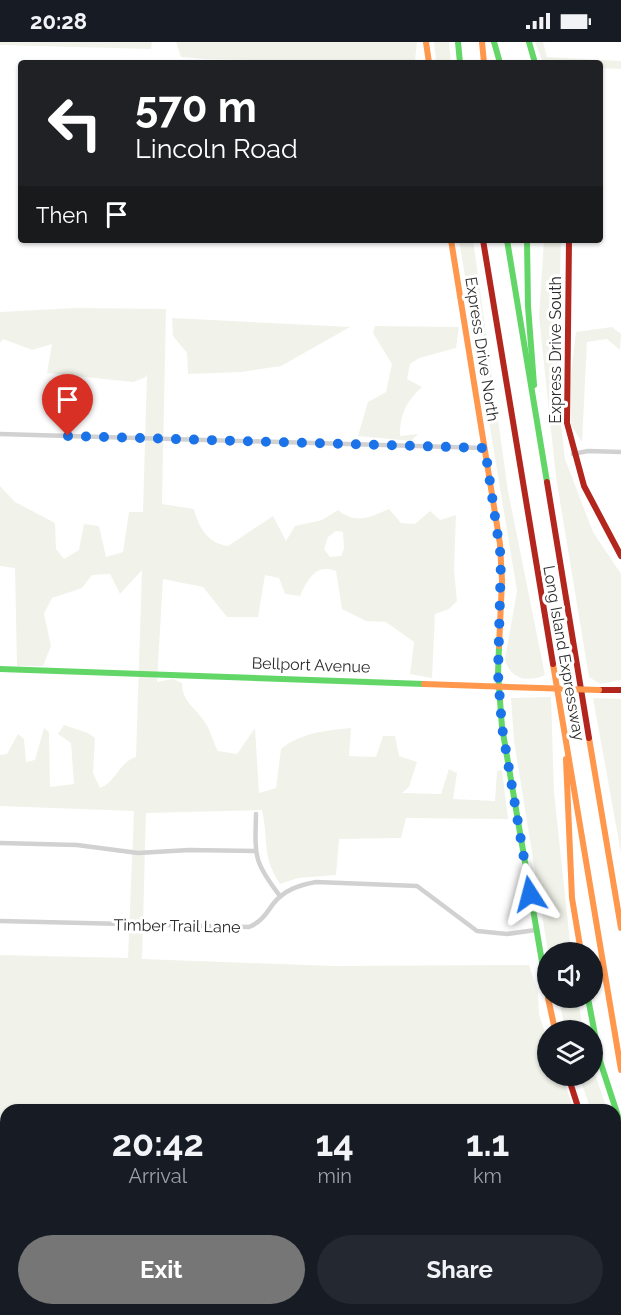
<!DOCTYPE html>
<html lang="en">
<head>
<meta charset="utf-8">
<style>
  :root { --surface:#171b24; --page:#242831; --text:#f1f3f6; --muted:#9ea1a6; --accent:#767676 }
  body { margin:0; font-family:Raleway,sans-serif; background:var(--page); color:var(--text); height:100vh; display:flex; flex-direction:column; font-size:22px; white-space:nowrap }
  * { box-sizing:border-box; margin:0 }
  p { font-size:20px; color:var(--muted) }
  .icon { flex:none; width:33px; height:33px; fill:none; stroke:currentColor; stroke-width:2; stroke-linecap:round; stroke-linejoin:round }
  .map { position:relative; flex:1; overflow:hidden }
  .details { position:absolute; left:0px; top:1062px; width:621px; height:212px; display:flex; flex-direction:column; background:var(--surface); border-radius:18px 18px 0 0; box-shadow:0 2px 4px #0004 }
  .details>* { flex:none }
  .top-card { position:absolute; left:18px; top:18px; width:585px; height:183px; border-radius:6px; box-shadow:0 2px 4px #0004; background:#202124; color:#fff; overflow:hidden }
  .tools { position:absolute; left:537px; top:900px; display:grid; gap:12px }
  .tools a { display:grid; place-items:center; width:66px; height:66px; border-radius:50%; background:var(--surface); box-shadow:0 2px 4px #0004; font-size:30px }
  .pin { position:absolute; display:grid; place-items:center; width:51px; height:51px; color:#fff; margin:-62px -26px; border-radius:50% 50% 50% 0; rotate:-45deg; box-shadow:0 0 6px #0007 }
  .pin .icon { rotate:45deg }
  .me { position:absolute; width:66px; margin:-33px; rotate:351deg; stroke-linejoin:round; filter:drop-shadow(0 0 4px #0008) }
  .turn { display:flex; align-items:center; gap:21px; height:126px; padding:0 18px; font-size:27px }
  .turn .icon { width:78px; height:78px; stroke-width:2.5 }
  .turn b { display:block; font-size:42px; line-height:51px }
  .then { display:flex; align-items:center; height:57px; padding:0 18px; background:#0003; gap:12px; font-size:22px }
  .eta { display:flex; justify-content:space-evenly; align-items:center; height:102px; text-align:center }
  .eta b { font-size:36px; font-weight:700; line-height:42px }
  .button { display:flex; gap:12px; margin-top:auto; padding:12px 18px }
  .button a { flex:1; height:69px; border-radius:36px; background:var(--accent); color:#fff; font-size:24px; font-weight:700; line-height:69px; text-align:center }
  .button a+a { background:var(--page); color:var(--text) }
  .status { display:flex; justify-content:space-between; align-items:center; height:42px; padding:0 30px; background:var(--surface); direction:ltr }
  .status svg { height:16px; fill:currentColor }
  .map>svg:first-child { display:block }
  .green { fill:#f1f3ea; fill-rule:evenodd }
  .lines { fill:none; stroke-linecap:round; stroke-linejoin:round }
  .street { stroke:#d1d1d1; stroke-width:4.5 }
  .fast { stroke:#63d668; stroke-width:6 }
  .slow { stroke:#ff974d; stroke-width:6 }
  .jam { stroke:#b3261e; stroke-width:6 }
  .slow-bridge { stroke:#ff974d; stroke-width:6 }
  .route { stroke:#1a73e8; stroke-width:10; stroke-dasharray:0 18 }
  .labels { text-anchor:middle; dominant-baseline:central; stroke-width:6; stroke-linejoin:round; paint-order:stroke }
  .street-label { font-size:16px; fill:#2c2c2c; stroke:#fff }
</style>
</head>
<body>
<div class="status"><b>20:28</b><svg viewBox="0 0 49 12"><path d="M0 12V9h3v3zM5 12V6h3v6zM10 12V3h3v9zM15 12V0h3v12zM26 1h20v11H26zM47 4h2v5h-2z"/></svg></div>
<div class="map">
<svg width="621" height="1273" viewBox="0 0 621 1273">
  <rect width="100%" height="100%" fill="#fff"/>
  <g class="green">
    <path d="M 0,0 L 152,0 L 151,7 L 0,3 Z"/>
    <path d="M 176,0 L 417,0 L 415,19 L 407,21 L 206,17 L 181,15 Z"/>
    <path d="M 434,0 L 449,0 L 451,21 L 436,21 Z"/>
    <path d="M 535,0 L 543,0 L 547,15 L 621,19 L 621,27 L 600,26 L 600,21 L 543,21 Z"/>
    <path d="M 459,198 L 473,198 L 508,449 L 545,633 C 527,641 510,637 505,617 L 517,549 Z"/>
    <path d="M 544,198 L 561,198 L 557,345 L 565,417 L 593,490 L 621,532 L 621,638 L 600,642 L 589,635 L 556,435 L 539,275 Z"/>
    <path d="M 76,266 L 166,267 L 162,462 L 194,467 C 198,485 209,502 228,504 L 273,474 L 286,499 L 295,484 L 322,478 L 338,468 C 356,483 370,475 389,467 L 401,481 L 415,482 L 430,469 L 440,478 L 456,473 L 454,528 L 457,559 L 449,567 L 435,572 L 432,636 L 410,632 L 414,600 L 386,580 L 366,579 L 342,567 L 336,529 C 316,521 307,538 300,554 L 285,552 L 279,536 L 265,533 L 258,575 L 227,575 L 203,545 L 163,537 L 157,640 L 173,637 L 182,641 C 182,661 197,666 206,682 C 211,690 213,700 218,709 L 237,712 L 255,686 L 259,751 L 276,746 L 281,707 C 302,690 325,689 351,686 L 349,714 L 376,715 L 383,694 L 395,694 L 399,714 L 417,720 L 409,745 L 402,751 L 441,752 L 449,727 L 457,731 L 453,757 L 495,759 L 497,729 L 502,728 L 508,777 L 406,776 L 401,796 L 339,797 L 336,833 L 298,836 L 280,842 C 261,813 269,799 262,768 L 146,771 L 142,917 L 333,924 L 529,923 L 538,950 L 539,973 L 547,995 L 548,1034 L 562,1034 L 574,1068 L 6,1068 L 6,1268 L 153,1268 L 155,1273 L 0,1273 L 0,913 L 128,916 L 134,769 L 0,764 L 0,713 L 7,712 L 18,692 L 24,697 L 26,720 L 35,718 L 44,686 L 49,690 L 50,745 L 74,742 L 71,701 L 58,692 L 64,683 L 88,691 L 95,696 L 93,731 L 100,746 C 116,740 119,720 136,715 L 142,528 L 120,552 L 110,532 L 92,533 L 82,546 L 52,556 L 44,572 L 51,604 L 43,624 L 17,624 L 15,526 L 0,524 L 0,444 L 15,460 L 55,481 L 56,507 L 64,517 L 79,508 L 84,482 L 99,484 L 106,515 L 123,510 L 129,470 L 143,470 L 147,331 L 146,335 L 133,340 L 47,331 L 52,302 L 32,308 L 3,297 L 0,301 L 0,270 ZM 336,489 L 343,490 L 344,507 L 341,514 L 330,515 L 324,507 L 328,495 Z"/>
    <path d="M 172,276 L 350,285 L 281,324 L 241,330 L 188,332 L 187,311 L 173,294 Z"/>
    <path d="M 375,284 L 459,285 L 456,306 L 419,316 L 410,322 L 407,337 L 422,345 C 406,360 400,372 400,394 L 418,392 L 411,399 L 358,394 L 368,360 L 386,350 L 392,322 L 373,291 Z"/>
    <path d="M 612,285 L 621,292 L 620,308 L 607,297 L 587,300 L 582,400 L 571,383 L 570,341 L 576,290 Z"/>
    <path d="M 551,655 L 554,750 L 571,910 L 548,910 L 514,699 L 511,656 Z"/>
    <path d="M 593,656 L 621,657 L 621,811 Z"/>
    <path d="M 558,956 L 578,956 L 583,988 L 566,988 Z"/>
    <path d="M 593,1025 L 607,1068 L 591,1068 L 579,1034 L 592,1034 Z"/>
    <path d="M 615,1090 L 621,1114 L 621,1179 L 615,1147 Z"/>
  </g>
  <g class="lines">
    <g class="street">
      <path d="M 0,392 L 485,406"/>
      <path d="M 573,412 L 588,409 L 621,410"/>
      <path d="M 256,772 C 255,814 253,819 280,854"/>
      <path d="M 0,801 L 77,803 L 138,811 L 189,808 L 255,809"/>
      <path d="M 0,879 L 249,885 C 261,880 266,872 273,862 C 284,848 299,843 316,840 L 417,844 L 477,889 L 507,892 L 536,888"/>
      <path d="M 204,1268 L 209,1273"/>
      <path d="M 398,1268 L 408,1273"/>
      <path d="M 336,1273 L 342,1268"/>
      <path d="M 450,1273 L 452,1268"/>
    </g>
    <g class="fast">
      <path d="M 458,0 L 460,21"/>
      <path d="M 494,0 L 500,21"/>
      <path d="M 529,0 L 535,21"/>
      <path d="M 507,198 L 547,440"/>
      <path d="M 527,198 L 528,264 L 534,343"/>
      <path d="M 499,604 L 498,632 L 502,685 L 548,955"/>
      <path d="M 0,627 L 424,642"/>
      <path d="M 588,956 L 600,1019 L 621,1083"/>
    </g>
    <g class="slow">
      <path d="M 426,0 L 429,21"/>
      <path d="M 482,0 L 484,21"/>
      <path d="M 451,198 L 500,502 L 502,539 L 499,604"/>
      <path d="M 553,622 L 621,1028"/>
      <path d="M 424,642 L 540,646"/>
      <path d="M 589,696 L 621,886"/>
      <path d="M 566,717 L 572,856 L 581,910"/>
      <path d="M 548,956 L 555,988"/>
      <path d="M 615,1179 L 621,1212"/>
    </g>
    <g class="jam">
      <path d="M 483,198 L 553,622"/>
      <path d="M 569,198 L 567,381 L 584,444 L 621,514"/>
      <path d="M 547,440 L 589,696"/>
      <path d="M 599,648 L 621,648"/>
      <path d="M 568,1034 L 579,1068"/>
    </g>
    <path class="slow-bridge" d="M 540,646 L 599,648"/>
  </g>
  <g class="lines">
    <path class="route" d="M 68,394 L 485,406 L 501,516 L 498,632 L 502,685 L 530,852"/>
  </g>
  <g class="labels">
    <g class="street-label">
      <text transform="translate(482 307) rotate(81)">Express Drive North</text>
      <text transform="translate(555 308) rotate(-90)">Express Drive South</text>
      <text transform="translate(564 611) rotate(80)">Long Island Expressway</text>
      <text transform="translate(311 623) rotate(2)">Bellport Avenue</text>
      <text transform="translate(177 884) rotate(1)">Timber Trail Lane</text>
    </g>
  </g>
</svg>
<div class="tools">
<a><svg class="icon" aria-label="sound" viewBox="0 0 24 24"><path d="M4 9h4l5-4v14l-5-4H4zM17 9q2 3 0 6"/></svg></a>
<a><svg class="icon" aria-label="layers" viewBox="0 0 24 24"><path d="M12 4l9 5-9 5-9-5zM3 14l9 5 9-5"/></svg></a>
</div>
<div class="pin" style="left:68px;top:394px;background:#d93025"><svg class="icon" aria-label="arrive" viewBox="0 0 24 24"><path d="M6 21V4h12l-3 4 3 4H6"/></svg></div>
<svg class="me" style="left:530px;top:852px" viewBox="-20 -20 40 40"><path d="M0-17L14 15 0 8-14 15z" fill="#1a73e8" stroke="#fff" stroke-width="4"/></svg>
<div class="top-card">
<div class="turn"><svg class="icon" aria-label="left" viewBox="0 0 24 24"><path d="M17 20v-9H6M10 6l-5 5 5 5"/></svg><div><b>570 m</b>Lincoln Road</div></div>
<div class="then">Then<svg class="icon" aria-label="arrive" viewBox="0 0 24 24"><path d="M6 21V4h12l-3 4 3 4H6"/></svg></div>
</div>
<section class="details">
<div class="eta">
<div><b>20:42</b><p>Arrival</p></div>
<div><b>14</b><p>min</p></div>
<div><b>1.1</b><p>km</p></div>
</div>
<div class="button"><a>Exit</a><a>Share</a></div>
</section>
</div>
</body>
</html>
